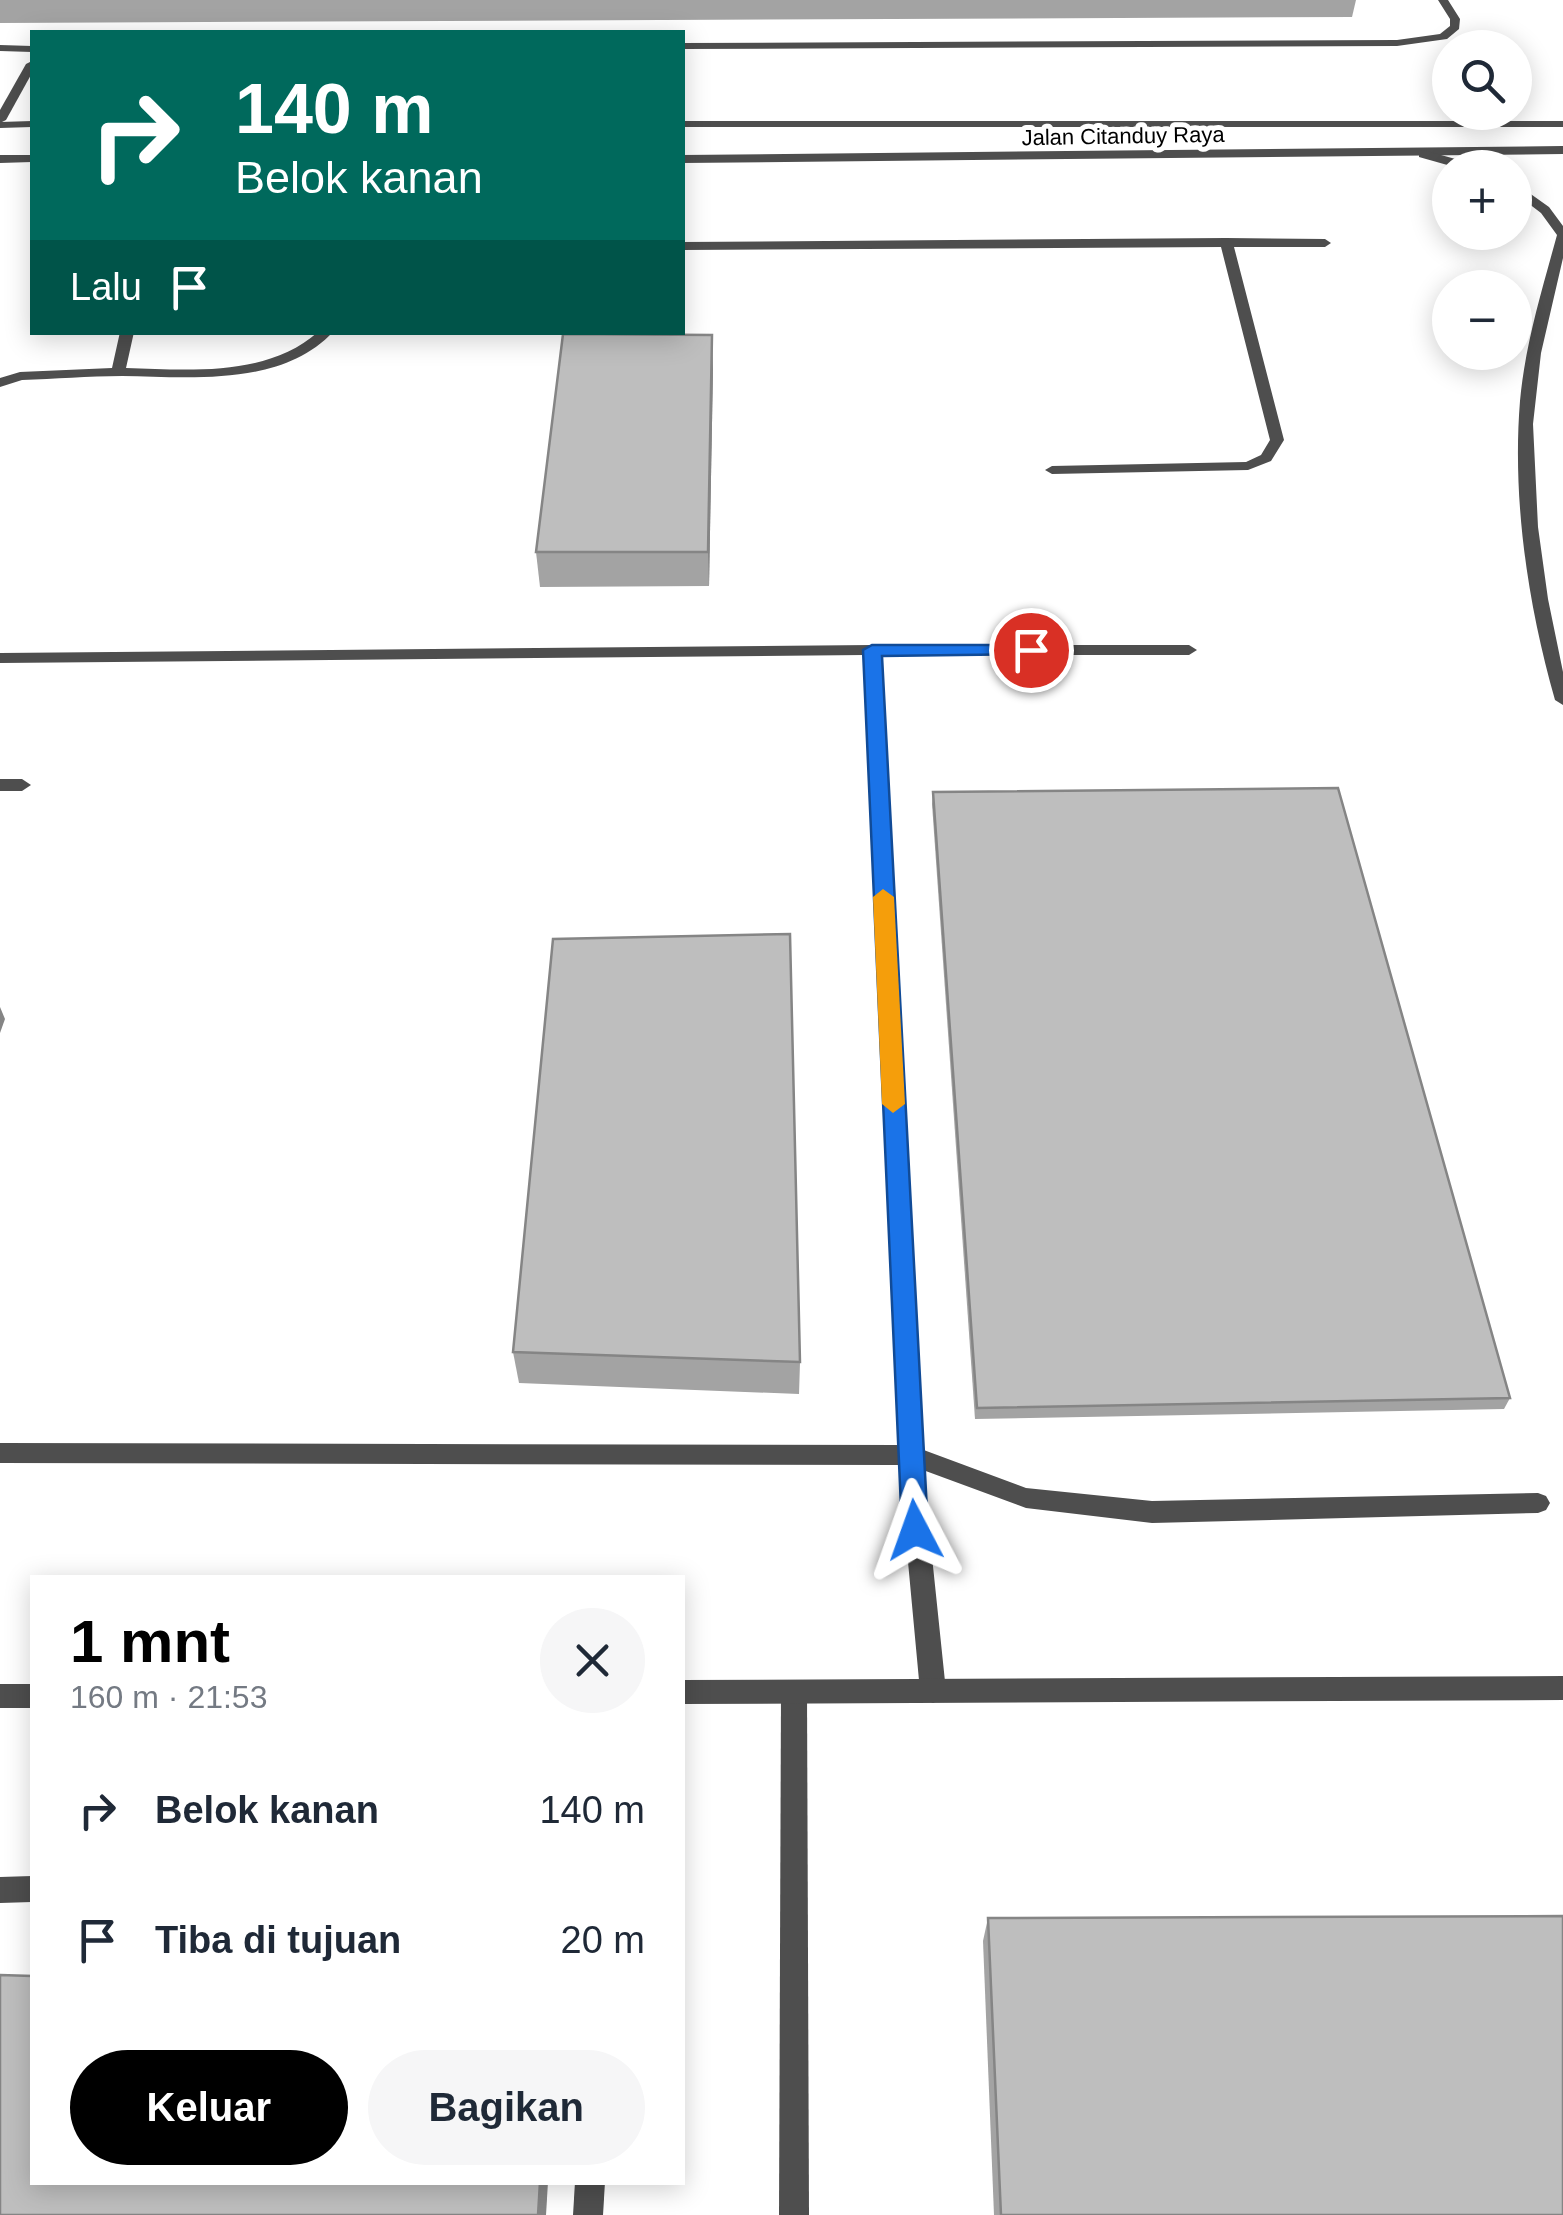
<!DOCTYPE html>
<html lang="id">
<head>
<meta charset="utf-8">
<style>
  :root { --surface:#fff; --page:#f6f6f7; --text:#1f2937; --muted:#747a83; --accent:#000 }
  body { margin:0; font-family:Helvetica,sans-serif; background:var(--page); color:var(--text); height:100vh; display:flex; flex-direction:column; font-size:38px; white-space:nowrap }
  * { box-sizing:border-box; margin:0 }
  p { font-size:32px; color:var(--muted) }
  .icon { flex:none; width:55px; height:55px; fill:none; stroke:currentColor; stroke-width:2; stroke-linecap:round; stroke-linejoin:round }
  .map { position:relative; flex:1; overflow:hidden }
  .sheet { position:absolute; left:30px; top:1575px; width:655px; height:610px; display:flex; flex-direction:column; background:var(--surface); border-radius:0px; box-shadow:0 5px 25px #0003 }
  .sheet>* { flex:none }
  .banner { position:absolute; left:30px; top:30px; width:655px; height:305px; border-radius:0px; box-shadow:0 5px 25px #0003; background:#00695c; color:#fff; overflow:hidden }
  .tools { position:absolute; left:1432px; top:30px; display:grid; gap:20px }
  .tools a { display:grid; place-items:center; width:100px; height:100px; border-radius:50%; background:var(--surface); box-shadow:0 5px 25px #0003; font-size:50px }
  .pin { position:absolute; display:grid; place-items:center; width:85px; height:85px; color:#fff; margin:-42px; border:5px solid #fff; border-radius:50%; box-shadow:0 2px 10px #0007 }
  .me { position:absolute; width:110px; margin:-55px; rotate:356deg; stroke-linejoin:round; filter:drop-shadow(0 0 8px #0008) }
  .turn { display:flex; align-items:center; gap:35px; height:210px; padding:0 40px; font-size:45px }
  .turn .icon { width:130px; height:130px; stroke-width:2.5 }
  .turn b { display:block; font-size:70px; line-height:85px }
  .then { display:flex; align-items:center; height:95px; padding:0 40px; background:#0003; gap:20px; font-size:38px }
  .round { display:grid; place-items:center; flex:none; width:105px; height:105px; border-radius:52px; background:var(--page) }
  .overview { display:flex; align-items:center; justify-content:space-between; height:170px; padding:0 40px }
  h1 { font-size:60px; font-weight:700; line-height:75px; color:var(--accent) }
  .primary-button { display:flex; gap:20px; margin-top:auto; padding:20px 40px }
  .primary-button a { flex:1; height:115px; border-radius:60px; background:var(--accent); color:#fff; font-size:40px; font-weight:700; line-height:115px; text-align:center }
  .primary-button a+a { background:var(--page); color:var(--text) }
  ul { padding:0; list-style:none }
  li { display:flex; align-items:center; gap:30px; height:130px; padding:0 40px }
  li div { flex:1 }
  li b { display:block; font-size:38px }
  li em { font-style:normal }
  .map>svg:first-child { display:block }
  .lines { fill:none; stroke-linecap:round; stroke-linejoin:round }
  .service { fill:#4e4e4e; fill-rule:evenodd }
  .minor { fill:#4e4e4e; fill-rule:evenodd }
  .tertiary { fill:#4e4e4e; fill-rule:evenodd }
  .wall { fill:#a3a3a3 }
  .shaded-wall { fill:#858585 }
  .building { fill:#bebebe; stroke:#858585; stroke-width:2.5 }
  .route { fill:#1a73e8; stroke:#114b97; stroke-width:2.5 }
  .slow { fill:#f59e0b }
  .labels { text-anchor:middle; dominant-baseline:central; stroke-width:10; stroke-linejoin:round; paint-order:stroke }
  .far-street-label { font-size:22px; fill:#000; stroke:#fff }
</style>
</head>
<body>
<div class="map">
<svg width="1563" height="2215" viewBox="0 0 1563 2215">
  <rect width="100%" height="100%" fill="#fff"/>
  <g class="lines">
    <g class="service">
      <path d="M 1438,0 L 1448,0 L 1460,19 L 1459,29 L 1447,39 L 1397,46 L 682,49 L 682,43 L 1397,40 L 1440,34 L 1450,26 L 1450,19 Z"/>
      <path d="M 0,45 L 32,46 L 32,52 L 0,51 Z"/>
      <path d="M 32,61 L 32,73 L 6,120 L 0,123 L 0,110 L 26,64 Z"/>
      <path d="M 1226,238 L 1325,239 L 1331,243 L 1325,247 L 1234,247 L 1284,440 L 1271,461 L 1248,470 L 1052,474 L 1045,470 L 1052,466 L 1246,462 L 1261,455 L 1270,440 L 1221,247 L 682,250 L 682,242 Z"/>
      <path d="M 120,332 L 134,332 L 126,368 C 190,370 267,377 318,332 L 333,332 C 281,387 191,377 122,376 C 88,376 55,379 22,380 L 0,387 L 0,378 L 20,372 L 112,368 Z"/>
      <path d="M 872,645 L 1189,645 L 1197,650 L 1189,655 L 880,655 L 921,1449 L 1026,1488 L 1152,1501 L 1538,1493 L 1546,1496 L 1550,1503 L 1546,1510 L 1538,1513 L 1152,1523 L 1026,1508 L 923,1470 L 946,1691 L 942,1699 L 933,1703 L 924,1699 L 920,1691 L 899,1465 L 0,1463 L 0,1443 L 898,1445 L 864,655 L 0,663 L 0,653 Z"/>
      <path d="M 0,779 L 22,779 L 31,785 L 22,791 L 0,791 Z"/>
      <path d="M 794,1680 L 803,1684 L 807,1692 L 809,2215 L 779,2215 L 781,1692 L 785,1684 Z"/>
      <path d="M 32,1876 L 32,1902 L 0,1903 L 0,1877 Z"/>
      <path d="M 575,2182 L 605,2182 L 603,2215 L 573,2215 Z"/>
    </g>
    <g class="minor">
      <path d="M 32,121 L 32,127 L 0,128 L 0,122 Z"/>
      <rect x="682" y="121" width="881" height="6"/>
      <path d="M 1563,146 L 1563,154 L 682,163 L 682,155 Z"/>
      <path d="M 0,155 L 32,155 L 32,162 L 0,163 Z"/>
      <path d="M 1563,1676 L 1563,1700 L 682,1704 L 682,1680 Z"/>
      <rect x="0" y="1684" width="32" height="24"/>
    </g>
    <g class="tertiary">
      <path d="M 1423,150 L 1477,165 L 1479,168 L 1458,168 L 1419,157 L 1419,151 Z"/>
      <path d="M 1515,183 L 1549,207 L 1563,226 L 1563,258 L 1541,353 L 1533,424 L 1538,527 L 1548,599 L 1563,672 L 1563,705 L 1555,700 C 1528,605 1512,500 1520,401 C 1525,345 1542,290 1557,235 L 1541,213 L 1515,193 Z"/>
    </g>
  </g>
  <g class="wall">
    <path d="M 0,0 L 1356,0 L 1352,17 L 0,23 Z"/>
    <path d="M 713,369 L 709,586 L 540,587 L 536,552 Z"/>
    <path d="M 933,792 L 1510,1398 L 1504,1409 L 975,1419 L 932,804 Z"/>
    <path d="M 513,1352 L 800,1362 L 799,1394 L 519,1383 Z"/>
    <path d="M 988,1918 L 1563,2215 L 994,2215 L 983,1941 Z"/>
  </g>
  <g class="shaded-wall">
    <path d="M 712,335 L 713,369 L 709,586 L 708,552 Z"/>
    <path d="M 0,1007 L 5,1019 L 0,1033 Z"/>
    <path d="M 540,2182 L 548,2182 L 546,2215 L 538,2215 Z"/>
  </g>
  <g class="building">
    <path d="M 563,334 L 712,335 L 708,552 L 536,552 Z"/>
    <path d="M 1338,788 L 1510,1398 L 977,1408 L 933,792 Z"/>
    <path d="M 790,934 L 800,1362 L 513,1352 L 553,939 Z"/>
    <path d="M 1563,1916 L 1563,2215 L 1001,2215 L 988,1918 Z"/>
    <path d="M 0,1975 L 32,1976 L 32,2182 L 540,2182 L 538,2215 L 0,2215 Z"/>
  </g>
  <path class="route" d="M 1031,645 L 1037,646 L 1037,654 L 882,656 L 928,1530 L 925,1539 L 915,1543 L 905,1539 L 902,1530 L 863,650 L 872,645 Z"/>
  <path class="slow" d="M 883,889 L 894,897 L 905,1104 L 893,1113 L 882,1104 L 873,897 Z"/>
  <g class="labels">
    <g class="far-street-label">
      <text transform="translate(1123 136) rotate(-1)">Jalan Citanduy Raya</text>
    </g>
  </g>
</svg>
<div class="tools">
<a><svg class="icon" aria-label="search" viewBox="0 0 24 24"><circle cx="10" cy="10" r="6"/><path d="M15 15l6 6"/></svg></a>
<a>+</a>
<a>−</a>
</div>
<div class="pin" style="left:1031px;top:650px;background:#d93025"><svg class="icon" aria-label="arrive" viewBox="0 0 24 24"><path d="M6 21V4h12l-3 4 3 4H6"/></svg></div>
<svg class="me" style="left:915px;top:1530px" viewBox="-20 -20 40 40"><path d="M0-17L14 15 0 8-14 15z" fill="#1a73e8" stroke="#fff" stroke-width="4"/></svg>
<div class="banner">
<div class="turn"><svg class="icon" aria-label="right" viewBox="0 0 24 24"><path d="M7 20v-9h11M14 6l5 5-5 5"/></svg><div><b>140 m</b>Belok kanan</div></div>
<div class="then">Lalu<svg class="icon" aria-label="arrive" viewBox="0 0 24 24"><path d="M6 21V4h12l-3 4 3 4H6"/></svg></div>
</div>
<section class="sheet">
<div class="overview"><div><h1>1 mnt</h1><p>160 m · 21:53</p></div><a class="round"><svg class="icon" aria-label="close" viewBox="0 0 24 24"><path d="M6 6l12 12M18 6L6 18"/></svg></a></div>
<ul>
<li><svg class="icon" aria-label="right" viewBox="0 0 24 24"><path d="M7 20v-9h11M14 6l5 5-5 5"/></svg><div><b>Belok kanan</b></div><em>140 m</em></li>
<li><svg class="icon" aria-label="arrive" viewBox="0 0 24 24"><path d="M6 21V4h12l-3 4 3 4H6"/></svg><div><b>Tiba di tujuan</b></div><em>20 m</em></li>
</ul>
<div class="primary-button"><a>Keluar</a><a>Bagikan</a></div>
</section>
</div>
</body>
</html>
